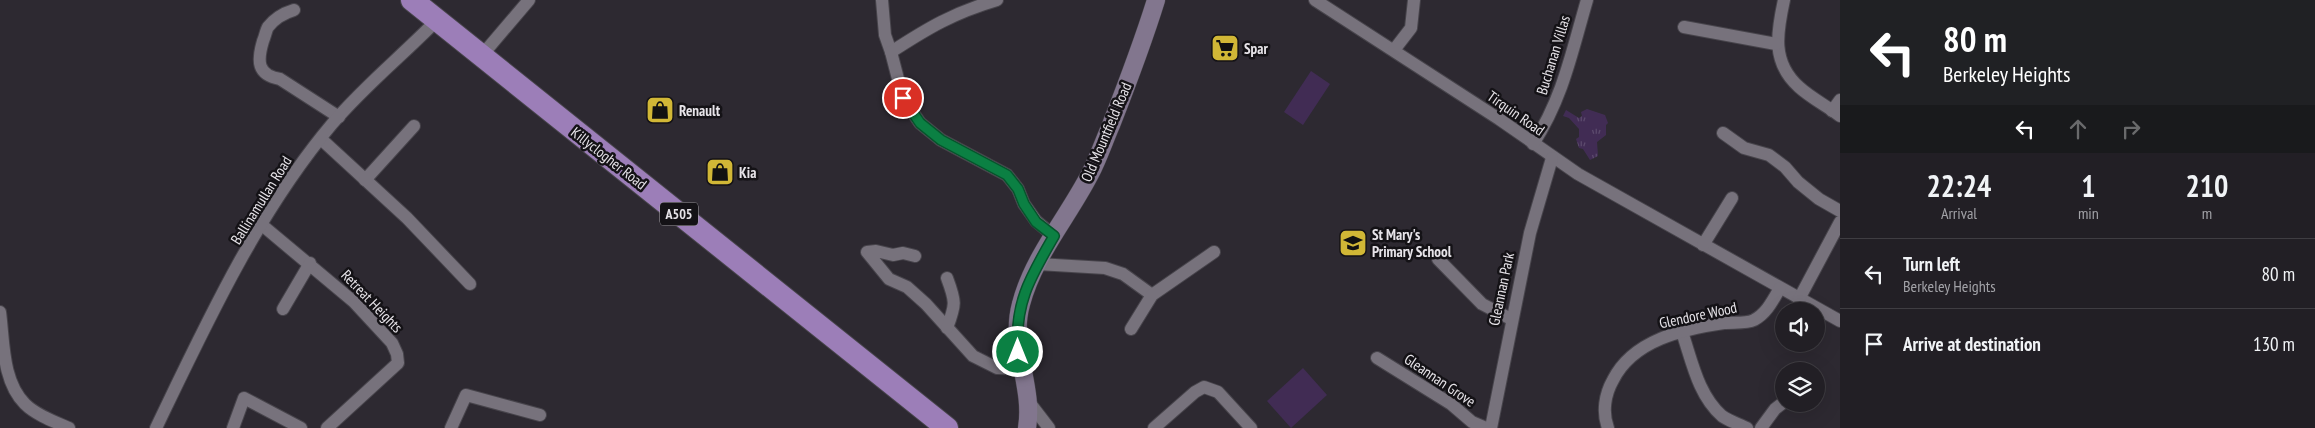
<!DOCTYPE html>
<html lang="en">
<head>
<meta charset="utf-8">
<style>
  :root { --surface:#221f25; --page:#2a272d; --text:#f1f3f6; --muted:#a2a2a7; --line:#3f3d42 }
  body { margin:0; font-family:"PT Sans Narrow",sans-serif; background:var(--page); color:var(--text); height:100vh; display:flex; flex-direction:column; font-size:19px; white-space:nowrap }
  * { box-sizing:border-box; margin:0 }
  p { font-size:16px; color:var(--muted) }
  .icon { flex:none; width:28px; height:28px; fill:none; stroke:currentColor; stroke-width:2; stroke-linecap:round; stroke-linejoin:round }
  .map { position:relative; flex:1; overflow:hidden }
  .drawer { display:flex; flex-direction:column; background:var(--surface); width:475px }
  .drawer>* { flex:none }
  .hud { background:#202124; color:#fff; overflow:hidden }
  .tools { position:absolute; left:1775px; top:302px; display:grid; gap:10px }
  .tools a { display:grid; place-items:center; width:50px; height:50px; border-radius:50%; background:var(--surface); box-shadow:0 5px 20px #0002,0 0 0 1px var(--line); font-size:25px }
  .pin { position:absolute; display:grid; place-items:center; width:42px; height:42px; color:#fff; margin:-21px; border:2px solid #fff; border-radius:50%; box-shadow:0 1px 5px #0007 }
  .me { position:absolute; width:55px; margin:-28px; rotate:0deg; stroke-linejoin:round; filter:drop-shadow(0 0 4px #0008) }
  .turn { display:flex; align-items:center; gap:18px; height:105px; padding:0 20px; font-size:22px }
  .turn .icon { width:65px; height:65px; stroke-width:2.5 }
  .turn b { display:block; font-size:35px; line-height:42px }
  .lanes { display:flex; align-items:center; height:48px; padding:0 20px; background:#0003; justify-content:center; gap:25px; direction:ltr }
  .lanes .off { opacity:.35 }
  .eta { display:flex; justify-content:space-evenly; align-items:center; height:85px; text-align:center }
  .eta b { font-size:30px; font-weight:700; line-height:35px }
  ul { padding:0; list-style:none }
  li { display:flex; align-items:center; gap:15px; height:70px; padding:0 20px; border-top:1px solid var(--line) }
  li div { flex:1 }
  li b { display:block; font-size:19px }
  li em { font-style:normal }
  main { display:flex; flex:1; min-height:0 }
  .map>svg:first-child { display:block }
  .grass { fill:#412c54 }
  .park { fill:url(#park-tufts) }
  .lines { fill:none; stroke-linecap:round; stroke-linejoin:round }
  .street-casing { stroke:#47444b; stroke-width:14 }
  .secondary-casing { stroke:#47444b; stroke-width:19 }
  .highway-casing { stroke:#47444b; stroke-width:24 }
  .street { stroke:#77727c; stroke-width:12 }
  .secondary { stroke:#82768e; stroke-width:18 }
  .highway { stroke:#9c7eb8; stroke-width:22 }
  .route-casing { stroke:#07532c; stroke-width:12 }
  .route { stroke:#0b8043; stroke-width:9 }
  .labels { text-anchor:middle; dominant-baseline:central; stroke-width:5; stroke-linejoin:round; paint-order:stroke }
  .shield { fill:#141216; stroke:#a8a5aa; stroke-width:1 }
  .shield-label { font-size:14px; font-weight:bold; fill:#e7e4e9 }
  .poi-label { font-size:15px; font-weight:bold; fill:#e7e4e9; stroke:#141216; text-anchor:start }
  .street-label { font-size:15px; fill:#e7e4e9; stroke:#141216 }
</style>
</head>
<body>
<main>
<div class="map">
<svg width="1840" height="428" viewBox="0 0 1840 428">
  <defs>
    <pattern id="park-tufts" width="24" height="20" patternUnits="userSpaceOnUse" patternTransform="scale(1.25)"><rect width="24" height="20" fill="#412c54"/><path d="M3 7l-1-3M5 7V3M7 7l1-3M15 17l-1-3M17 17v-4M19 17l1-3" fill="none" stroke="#5c4a6d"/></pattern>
  </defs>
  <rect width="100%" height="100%" fill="#2d2931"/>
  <g class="grass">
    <path d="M 1311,71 L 1330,84 L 1303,125 L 1284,112 Z"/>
    <path d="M 1303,368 L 1327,395 L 1291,428 L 1267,401 Z"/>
  </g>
  <path class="park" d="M 1587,109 L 1605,115 L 1608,123 L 1606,125 L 1606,135 L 1597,142 L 1598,156 L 1590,160 L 1583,149 L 1579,148 L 1576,139 L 1579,137 L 1579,129 L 1569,118 L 1563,116 L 1566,110 L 1579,118 L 1582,116 L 1581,112 Z"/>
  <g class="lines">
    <defs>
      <g id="street">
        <path d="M 882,0 L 885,35 L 891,52"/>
        <path d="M 997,0 C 953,13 928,28 891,52 L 903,98 L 920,123 L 941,140 L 1007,175 L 1018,189 L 1024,204 L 1036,221 L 1054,236"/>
        <path d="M 1315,0 L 1499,119 L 1578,174 L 1840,321"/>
        <path d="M 1784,0 C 1777,32 1771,62 1799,87 C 1811,98 1827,106 1840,116"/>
        <path d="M 294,10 C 284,13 275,18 268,27 C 266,30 265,37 263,41 C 257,61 257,75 280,79 L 339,117"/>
        <path d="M 1684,27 L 1776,44"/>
        <path d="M 1394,50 L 1411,28 L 1414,0"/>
        <path d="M 479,55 L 489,47 L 529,0"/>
        <path d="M 1832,111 L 1840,100"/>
        <path d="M 1723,133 L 1744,148 L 1769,155 L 1785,167 L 1798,182 L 1819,199 L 1840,211"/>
        <path d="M 321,139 L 407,218 L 470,284"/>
        <path d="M 1533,144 C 1563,98 1572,51 1587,0"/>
        <path d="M 365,180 L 414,126"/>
        <path d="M 262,225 L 354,302 L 392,343 L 397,354 L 398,363 L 327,428"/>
        <path d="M 1703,245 L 1732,198"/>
        <path d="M 915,256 L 903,253 L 893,255 L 876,251 L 867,252 L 889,279 L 907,287 L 926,304 L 973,356 L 997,368 L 1022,369"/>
        <path d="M 1438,259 L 1482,304 L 1511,319"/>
        <path d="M 1038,264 L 1105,268 L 1123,274 L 1152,295"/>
        <path d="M 1799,299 L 1840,222"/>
        <path d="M 283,309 L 310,263"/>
        <path d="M 0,312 C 4,342 2,381 25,404 C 36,415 55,422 69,428"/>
        <path d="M 947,328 C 956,304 956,302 947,278"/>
        <path d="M 1131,329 L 1152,295 L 1214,252"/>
        <path d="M 1682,332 C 1692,361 1698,395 1722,416 C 1729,421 1739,424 1747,428"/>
        <path d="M 1377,358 L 1451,404 L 1472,422 L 1486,428"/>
        <path d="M 1029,402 L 1049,428"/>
        <path d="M 156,428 C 206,324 257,213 332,124 C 364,86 403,55 437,20"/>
        <path d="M 233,428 L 244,398 L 301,428"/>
        <path d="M 451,428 L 466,395 L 540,415"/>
        <path d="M 1154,428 L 1195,392 L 1204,387 L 1218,392 L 1251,428"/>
        <path d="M 1491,428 L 1530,233 L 1552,158"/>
        <path d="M 1608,428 C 1602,412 1605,394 1613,380 C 1633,340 1683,329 1724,323 C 1733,322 1746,324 1754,320 C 1767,313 1773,300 1780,288"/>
        <path d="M 1761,428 L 1775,409 L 1784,402"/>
      </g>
      <path id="secondary" d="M 1027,428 C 1034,386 1009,347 1021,304 C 1033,257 1068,217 1090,174 C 1098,159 1104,141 1111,125 C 1127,84 1143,42 1156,0"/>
      <path id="highway" d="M 412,0 L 947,428"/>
    </defs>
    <use href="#street" class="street-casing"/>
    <use href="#secondary" class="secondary-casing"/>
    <use href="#highway" class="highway-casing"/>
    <use href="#street" class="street"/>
    <use href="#secondary" class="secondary"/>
    <use href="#highway" class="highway"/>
  </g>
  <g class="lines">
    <defs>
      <path id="route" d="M 903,98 L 920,123 L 941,140 L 1007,175 L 1018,189 L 1024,204 L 1036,222 L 1054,236 C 1031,276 1014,303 1018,352"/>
    </defs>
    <use href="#route" class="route-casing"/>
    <use href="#route" class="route"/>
  </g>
  <defs>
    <symbol id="supermarket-square" viewBox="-11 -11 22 22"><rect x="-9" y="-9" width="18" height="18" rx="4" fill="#d1b736" stroke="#141216"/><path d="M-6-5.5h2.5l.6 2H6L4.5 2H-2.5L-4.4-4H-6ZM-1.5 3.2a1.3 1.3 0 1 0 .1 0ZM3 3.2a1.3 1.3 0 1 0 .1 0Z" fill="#111"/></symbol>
    <symbol id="shop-square" viewBox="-11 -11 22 22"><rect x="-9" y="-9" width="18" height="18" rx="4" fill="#d1b736" stroke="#141216"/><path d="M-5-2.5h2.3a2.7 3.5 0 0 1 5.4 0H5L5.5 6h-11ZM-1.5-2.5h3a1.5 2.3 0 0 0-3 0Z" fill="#111"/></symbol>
    <symbol id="school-square" viewBox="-11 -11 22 22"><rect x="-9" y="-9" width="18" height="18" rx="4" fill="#d1b736" stroke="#141216"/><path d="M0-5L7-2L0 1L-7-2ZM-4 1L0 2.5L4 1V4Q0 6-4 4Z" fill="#111"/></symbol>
  </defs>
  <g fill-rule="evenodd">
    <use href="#supermarket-square" x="1209" y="32" width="32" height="32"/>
    <use href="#shop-square" x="644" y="94" width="32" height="32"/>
    <use href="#shop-square" x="704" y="156" width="32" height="32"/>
    <use href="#school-square" x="1337" y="227" width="32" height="32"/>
  </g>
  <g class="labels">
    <rect class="shield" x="660" y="202.5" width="38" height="23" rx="4"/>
    <g class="shield-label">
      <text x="679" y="214">A505</text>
    </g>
    <g class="poi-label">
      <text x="1244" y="48">Spar</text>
      <text x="679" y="110">Renault</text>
      <text x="739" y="172">Kia</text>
      <text x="1372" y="234">St Mary's<tspan x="1372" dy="17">Primary School</tspan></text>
    </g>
    <g class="street-label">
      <text transform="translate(1553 55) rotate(-73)">Buchanan Villas</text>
      <text transform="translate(1516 113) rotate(35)">Tirquin Road</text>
      <text transform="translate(1106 132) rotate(-67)">Old Mountfield Road</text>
      <text transform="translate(609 158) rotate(38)">Killyclogher Road</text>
      <text transform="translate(261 200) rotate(-58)">Ballinamullan Road</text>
      <text transform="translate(1501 289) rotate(-78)">Gleannan Park</text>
      <text transform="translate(372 301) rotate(46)">Retreat Heights</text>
      <text transform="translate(1698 315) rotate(-12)">Glendore Wood</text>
      <text transform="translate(1440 380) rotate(34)">Gleannan Grove</text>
    </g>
  </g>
</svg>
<div class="tools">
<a><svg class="icon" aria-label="sound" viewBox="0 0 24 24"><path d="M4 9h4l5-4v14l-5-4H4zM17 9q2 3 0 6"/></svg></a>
<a><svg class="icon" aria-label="layers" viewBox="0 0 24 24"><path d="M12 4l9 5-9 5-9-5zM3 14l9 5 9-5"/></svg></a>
</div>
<div class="pin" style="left:903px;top:98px;background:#d93025"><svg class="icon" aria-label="arrive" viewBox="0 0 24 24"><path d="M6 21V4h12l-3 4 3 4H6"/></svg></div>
<svg class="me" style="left:1018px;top:352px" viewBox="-20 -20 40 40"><circle r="17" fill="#0b8043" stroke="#fff" stroke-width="3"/><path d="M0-11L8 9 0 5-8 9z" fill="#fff"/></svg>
</div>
<section class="drawer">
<div class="hud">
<div class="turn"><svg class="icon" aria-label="left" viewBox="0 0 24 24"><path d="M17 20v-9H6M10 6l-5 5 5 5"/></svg><div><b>80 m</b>Berkeley Heights</div></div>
<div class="lanes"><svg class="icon" aria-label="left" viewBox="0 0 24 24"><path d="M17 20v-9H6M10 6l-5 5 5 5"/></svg><svg class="icon off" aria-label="ahead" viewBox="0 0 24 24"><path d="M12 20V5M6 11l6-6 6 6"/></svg><svg class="icon off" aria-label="right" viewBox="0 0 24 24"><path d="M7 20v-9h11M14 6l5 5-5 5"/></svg></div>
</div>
<div class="eta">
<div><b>22:24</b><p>Arrival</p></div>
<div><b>1</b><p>min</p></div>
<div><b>210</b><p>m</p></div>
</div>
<ul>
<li><svg class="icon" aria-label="left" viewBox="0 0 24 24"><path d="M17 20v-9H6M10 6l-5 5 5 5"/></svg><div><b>Turn left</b><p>Berkeley Heights</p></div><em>80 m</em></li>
<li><svg class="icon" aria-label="arrive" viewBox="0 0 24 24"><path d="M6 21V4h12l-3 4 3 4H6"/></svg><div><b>Arrive at destination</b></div><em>130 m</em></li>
</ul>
</section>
</main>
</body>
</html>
